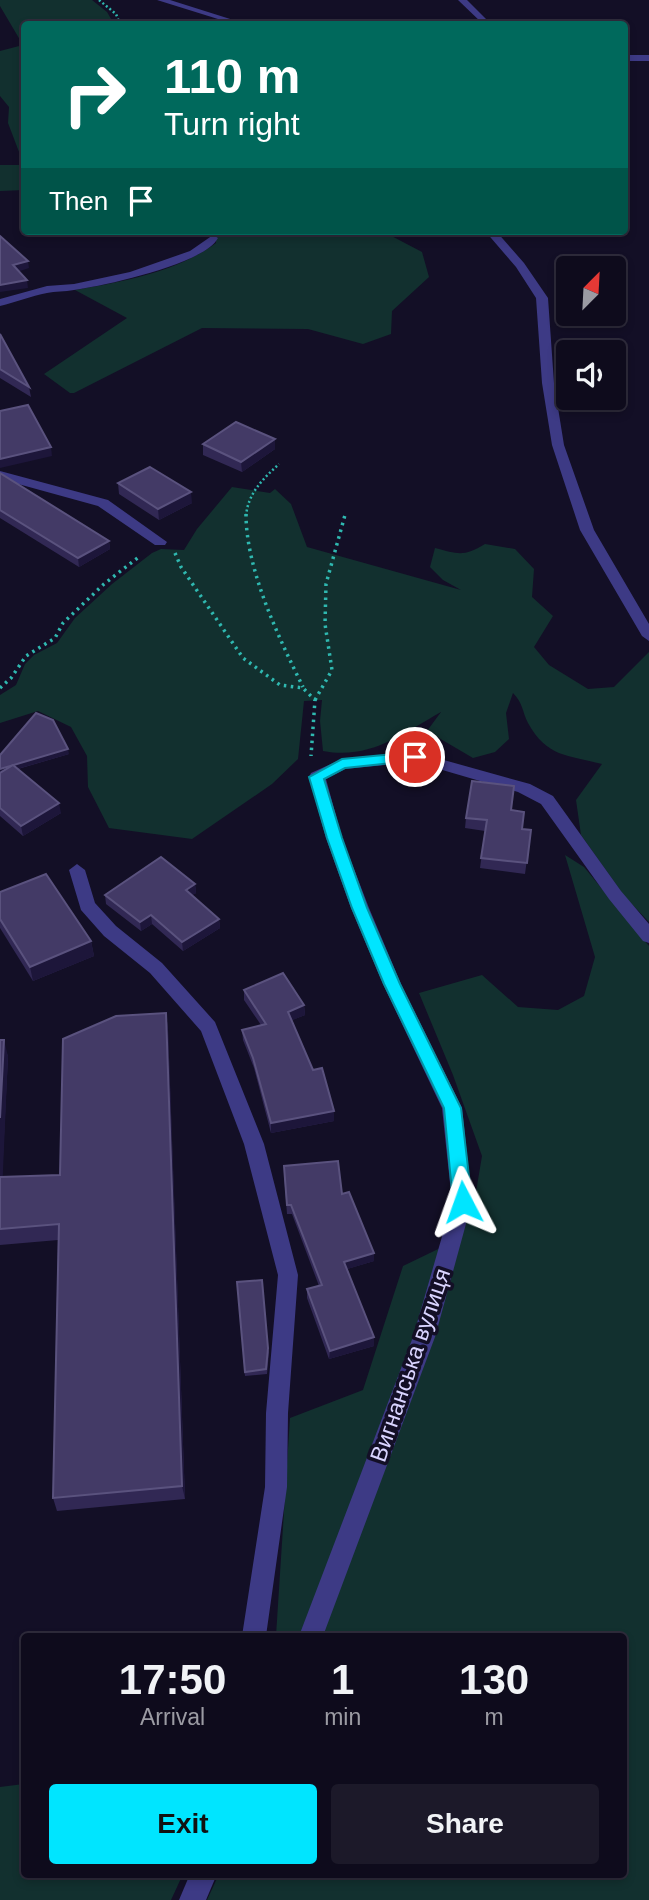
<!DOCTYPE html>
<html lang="en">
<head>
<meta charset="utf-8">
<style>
  :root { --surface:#0e0b1c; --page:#1c1929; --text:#f1f3f6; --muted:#9b9ba3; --line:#2e2b3b; --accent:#00e5ff }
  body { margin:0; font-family:Arial,sans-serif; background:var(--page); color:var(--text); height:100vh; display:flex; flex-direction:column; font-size:26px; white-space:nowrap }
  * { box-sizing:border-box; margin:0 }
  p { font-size:23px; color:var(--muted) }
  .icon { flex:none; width:38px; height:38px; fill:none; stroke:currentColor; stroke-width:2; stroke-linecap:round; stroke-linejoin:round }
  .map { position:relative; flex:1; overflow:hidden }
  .side { position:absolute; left:21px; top:1633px; width:606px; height:245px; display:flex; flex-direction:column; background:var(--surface); border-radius:7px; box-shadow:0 4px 10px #0003,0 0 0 2px var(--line) }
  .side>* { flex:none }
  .hud { position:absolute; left:21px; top:21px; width:607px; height:214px; border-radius:7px; box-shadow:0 4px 10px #0003,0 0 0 2px var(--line); background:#00695c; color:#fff; overflow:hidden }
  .needle { width:46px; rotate:24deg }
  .buttons { position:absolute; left:556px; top:256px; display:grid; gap:14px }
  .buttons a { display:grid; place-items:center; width:70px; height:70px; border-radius:7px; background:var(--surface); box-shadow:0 4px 10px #0003,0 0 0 2px var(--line); font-size:35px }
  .pin { position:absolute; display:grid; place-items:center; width:60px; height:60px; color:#fff; margin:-30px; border:4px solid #fff; border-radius:50%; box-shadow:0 2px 7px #0007 }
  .me { position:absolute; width:77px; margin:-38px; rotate:356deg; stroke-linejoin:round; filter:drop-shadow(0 0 5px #0008) }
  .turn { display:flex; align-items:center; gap:24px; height:147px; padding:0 28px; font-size:32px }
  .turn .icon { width:91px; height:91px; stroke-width:2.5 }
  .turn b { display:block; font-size:49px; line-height:60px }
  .then { display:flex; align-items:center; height:66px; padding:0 28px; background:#0003; gap:14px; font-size:26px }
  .eta { display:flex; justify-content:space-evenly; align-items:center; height:119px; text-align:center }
  .eta b { font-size:42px; font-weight:700; line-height:49px }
  .action { display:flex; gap:14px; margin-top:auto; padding:14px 28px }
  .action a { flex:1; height:80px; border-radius:7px; background:var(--accent); color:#111; font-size:28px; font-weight:700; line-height:80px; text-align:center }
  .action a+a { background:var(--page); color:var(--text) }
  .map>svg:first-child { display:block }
  .green { fill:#12302f }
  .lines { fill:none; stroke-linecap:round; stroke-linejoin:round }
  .path-far1 { stroke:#2fb8b0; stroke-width:2.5; stroke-dasharray:2 2.5; stroke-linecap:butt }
  .path { stroke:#2fb8b0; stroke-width:3.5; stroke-dasharray:2.5 4.5; stroke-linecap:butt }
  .minor { fill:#3d3a85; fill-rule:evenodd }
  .wall { fill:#312854 }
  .shaded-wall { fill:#1d163a }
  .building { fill:#433a66; stroke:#5a527e; stroke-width:2 }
  .route { fill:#00e5ff; stroke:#0095a6; stroke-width:2 }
  .labels { text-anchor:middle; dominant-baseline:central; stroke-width:7; stroke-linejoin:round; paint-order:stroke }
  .street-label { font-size:23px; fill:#d9d4ff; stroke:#130f26 }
</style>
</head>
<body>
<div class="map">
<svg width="649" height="1900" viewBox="0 0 649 1900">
  <rect width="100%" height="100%" fill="#130f26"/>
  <g class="green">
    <path d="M 0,0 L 92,0 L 107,12 L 114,24 L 24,24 L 24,190 L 0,191 L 0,165 L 24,165 L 8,123 L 9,107 L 0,96 L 0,51 L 23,45 L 0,6 Z"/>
    <path d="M 216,231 L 382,231 L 422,252 L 429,277 L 392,311 L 391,334 L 363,344 L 308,329 L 202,328 L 74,393 L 70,393 L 44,374 L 127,318 L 75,290 C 121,282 177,272 216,243 Z"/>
    <path d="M 232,487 L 270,493 L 275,489 L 291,504 L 307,547 L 461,590 L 443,580 L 430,567 L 435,548 C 458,554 464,557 485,544 L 515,549 L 534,569 L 532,597 L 553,616 L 534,647 L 549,665 L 588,689 L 614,687 L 649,652 L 649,922 L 625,897 L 581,835 L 576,800 L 602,764 C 567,755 547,757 528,723 C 522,711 523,703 513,693 L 506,713 L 509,739 L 495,752 L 473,758 L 427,731 L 441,712 C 402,734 370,760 323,751 L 320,721 L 322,700 L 304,701 L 298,759 L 272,784 L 192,839 L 109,828 L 88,787 L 87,756 L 71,727 L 38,711 L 0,723 L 0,695 L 16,685 L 25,664 L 34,655 L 57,643 L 75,618 L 112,584 L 152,553 L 161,549 L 184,550 L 197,529 Z"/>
    <path d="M 565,855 L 584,867 L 649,946 L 649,1900 L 207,1900 L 219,1874 L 623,1874 L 623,1636 L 276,1636 L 290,1418 L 363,1390 L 403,1266 L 461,1238 L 475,1198 L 482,1156 L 453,1075 L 419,993 L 482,975 L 518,1007 L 558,1010 L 584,996 L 595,957 Z"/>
    <path d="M 24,1784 L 24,1874 L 183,1874 L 171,1900 L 0,1900 L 0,1787 Z"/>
  </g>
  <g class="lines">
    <g class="path-far1">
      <path d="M 99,0 L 116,14 L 120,24"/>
      <path d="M 246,516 C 248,493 263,479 279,464"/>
    </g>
    <g class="path">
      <path d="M 246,514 C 246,570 279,638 303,687"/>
      <path d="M 175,553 L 181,567 L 243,658 L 280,685 L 303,688 L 315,700 L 311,756"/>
      <path d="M 0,688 L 11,678 L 26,656 L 55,638 L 63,623 L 104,584 L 140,556"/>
      <path d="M 315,700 L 332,670 L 325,624 L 326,584 L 345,515"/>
    </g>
    <g class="minor">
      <path d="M 157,0 L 170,0 L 246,24 L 234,24 Z"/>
      <path d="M 458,0 L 467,0 L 491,24 L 483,24 Z"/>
      <rect x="625" y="55" width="24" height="6"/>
      <path d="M 485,231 L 496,231 L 524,263 L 548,298 L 554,383 L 564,445 L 594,530 L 649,624 L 649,641 L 642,636 L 580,530 L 552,445 L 542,383 L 536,298 L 516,267 Z"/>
      <path d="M 213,235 L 218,238 C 205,264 103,286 74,290 C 65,292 55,291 47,293 C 31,296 16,302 0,306 L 0,299 L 47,286 L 74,284 L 130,272 L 190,251 Z"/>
      <path d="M 0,471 L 108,500 L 167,542 L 165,545 L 155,545 L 98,506 L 0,479 Z"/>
      <path d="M 415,752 L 530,784 L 553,796 L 621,891 L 649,924 L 649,943 L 643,941 L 609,899 L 541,804 L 518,792 L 415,762 L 345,769 L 326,779 L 342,838 L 369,908 L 401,984 L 462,1108 L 472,1202 L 435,1337 L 323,1636 L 299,1636 L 413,1337 L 452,1202 L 442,1108 L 383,984 L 351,908 L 326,838 L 309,777 L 311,773 L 342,759 Z"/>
      <path d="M 77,864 L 85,870 L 95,903 L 116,926 L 162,963 L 215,1022 L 264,1144 L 298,1275 L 288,1413 L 287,1487 L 266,1636 L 242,1636 L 265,1487 L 266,1413 L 278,1275 L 244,1144 L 201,1031 L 150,973 L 104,936 L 81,910 L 69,870 Z"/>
      <path d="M 190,1874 L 217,1874 L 206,1900 L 179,1900 Z"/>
    </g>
  </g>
  <g class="wall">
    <path d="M 0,334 L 29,387 L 31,397 L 0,378 Z"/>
    <path d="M 203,444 L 275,449 L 242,472 L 203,455 Z"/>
    <path d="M 0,473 L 109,541 L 110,549 L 79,567 L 0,518 Z"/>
    <path d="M 118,483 L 192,503 L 159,520 L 119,494 Z"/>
    <path d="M 69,754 L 18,769 L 61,813 L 23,836 L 0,816 L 0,755 Z"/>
    <path d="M 511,810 L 522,829 L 531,830 L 525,874 L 480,868 L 485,831 L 465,828 L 466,818 Z"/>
    <path d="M 195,884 L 196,893 L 192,895 L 219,919 L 220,928 L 183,951 L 152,924 L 141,931 L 106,904 L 105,895 Z"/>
    <path d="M 0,892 L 91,941 L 94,956 L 33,981 L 0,928 Z"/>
    <path d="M 244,990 L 304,1005 L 305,1015 L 292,1020 L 334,1121 L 271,1133 L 254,1068 L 243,1040 L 242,1030 L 261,1025 L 244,1000 Z"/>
    <path d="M 166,1013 L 168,1029 L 185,1499 L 57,1511 L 53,1498 L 58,1240 L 0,1245 L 0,1040 L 8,1056 L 2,1177 L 60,1175 Z"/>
    <path d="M 284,1175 L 342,1194 L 374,1253 L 374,1261 L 347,1269 L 374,1337 L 374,1346 L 329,1359 L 307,1298 L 307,1289 L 319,1286 L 292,1214 L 287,1214 Z"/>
    <path d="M 237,1282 L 269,1352 L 267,1374 L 245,1376 Z"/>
  </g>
  <g class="shaded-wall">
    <path d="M 28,261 L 29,268 L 14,273 L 13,265 Z"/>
    <path d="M 27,280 L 28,288 L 0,292 L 0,285 Z"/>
    <path d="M 275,439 L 275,449 L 242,472 L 241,462 Z"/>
    <path d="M 51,447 L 52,456 L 0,468 L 0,459 Z"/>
    <path d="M 191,492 L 192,503 L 159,520 L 158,509 Z"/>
    <path d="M 109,541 L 110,549 L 79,567 L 78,558 Z"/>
    <path d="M 68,749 L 69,754 L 0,774 L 0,769 Z"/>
    <path d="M 59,803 L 61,813 L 23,836 L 21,826 Z"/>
    <path d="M 195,884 L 196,893 L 187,899 L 186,890 Z"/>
    <path d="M 151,915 L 152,924 L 141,931 L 140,922 Z"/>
    <path d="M 219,919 L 220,928 L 183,951 L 182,942 Z"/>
    <path d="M 91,941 L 94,956 L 33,981 L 30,967 Z"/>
    <path d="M 304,1005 L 305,1015 L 288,1022 L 288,1012 Z"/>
    <path d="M 166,1013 L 168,1029 L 185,1499 L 182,1486 Z"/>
    <path d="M 4,1040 L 8,1056 L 2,1193 L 0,1188 L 0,1118 Z"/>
    <path d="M 334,1111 L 334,1121 L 271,1133 L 271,1123 Z"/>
    <path d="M 374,1253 L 374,1261 L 344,1270 L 344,1262 Z"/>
    <path d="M 374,1337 L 374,1346 L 329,1359 L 330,1351 Z"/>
  </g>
  <g class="building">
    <path d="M 0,236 L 28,261 L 13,265 L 27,280 L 0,285 Z"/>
    <path d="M 0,334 L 29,387 L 0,369 Z"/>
    <path d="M 28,405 L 51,447 L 0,459 L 0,411 Z"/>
    <path d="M 236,422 L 275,439 L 241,462 L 203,444 Z"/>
    <path d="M 150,467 L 191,492 L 158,509 L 118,483 Z"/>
    <path d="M 0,473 L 109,541 L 78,558 L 0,510 Z"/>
    <path d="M 36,713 L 53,720 L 68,749 L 0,769 L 0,755 Z"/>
    <path d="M 13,765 L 59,803 L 21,826 L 0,808 L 0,773 Z"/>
    <path d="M 472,781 L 514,786 L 511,810 L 524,812 L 522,829 L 531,830 L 527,863 L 481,858 L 487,820 L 466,818 Z"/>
    <path d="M 161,857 L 195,884 L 186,890 L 219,919 L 182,942 L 151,915 L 140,922 L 105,895 Z"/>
    <path d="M 46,874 L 91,941 L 30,967 L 0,919 L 0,892 Z"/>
    <path d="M 283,973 L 304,1005 L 288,1012 L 313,1070 L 322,1068 L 334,1111 L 271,1123 L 253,1058 L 242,1030 L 266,1024 L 244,990 Z"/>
    <path d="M 166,1013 L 182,1486 L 53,1498 L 59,1224 L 0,1229 L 0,1177 L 60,1175 L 63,1039 L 116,1016 Z"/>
    <path d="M 0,1040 L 4,1040 L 0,1118 Z"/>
    <path d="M 338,1161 L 342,1194 L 349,1192 L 374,1253 L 344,1262 L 374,1337 L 330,1351 L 307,1289 L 322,1285 L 291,1205 L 287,1205 L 284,1166 Z"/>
    <path d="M 262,1280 L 268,1348 L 266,1369 L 245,1372 L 237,1282 Z"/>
  </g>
  <path class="route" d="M 415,752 L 422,757 L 420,760 L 345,768 L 324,779 L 342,838 L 367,908 L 400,984 L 461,1108 L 472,1202 L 469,1208 L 463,1210 L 456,1208 L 453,1202 L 444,1108 L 384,984 L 352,908 L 327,838 L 309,777 L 342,759 Z"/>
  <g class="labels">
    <g class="street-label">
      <text transform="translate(410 1365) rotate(-71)">Вигнанська вулиця</text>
    </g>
  </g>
</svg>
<div class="buttons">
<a><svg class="needle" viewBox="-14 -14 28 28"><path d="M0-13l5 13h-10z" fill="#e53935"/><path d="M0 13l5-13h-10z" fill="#9b9ba3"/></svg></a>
<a><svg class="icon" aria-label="sound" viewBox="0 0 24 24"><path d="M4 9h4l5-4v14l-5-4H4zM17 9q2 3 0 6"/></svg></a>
</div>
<div class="pin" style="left:415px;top:757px;background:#d93025"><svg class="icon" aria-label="arrive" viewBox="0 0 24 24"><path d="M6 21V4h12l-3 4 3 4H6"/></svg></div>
<svg class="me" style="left:463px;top:1202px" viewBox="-20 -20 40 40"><path d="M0-17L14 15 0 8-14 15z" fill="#00e5ff" stroke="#fff" stroke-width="4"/></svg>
<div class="hud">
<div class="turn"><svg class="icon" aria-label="right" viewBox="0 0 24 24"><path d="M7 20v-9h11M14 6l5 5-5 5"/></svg><div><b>110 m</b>Turn right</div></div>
<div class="then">Then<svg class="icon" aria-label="arrive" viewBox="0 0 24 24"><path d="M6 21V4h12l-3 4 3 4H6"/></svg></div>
</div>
<section class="side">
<div class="eta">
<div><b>17:50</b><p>Arrival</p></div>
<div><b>1</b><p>min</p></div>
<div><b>130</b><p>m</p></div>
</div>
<div class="action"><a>Exit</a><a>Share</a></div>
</section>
</div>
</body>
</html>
